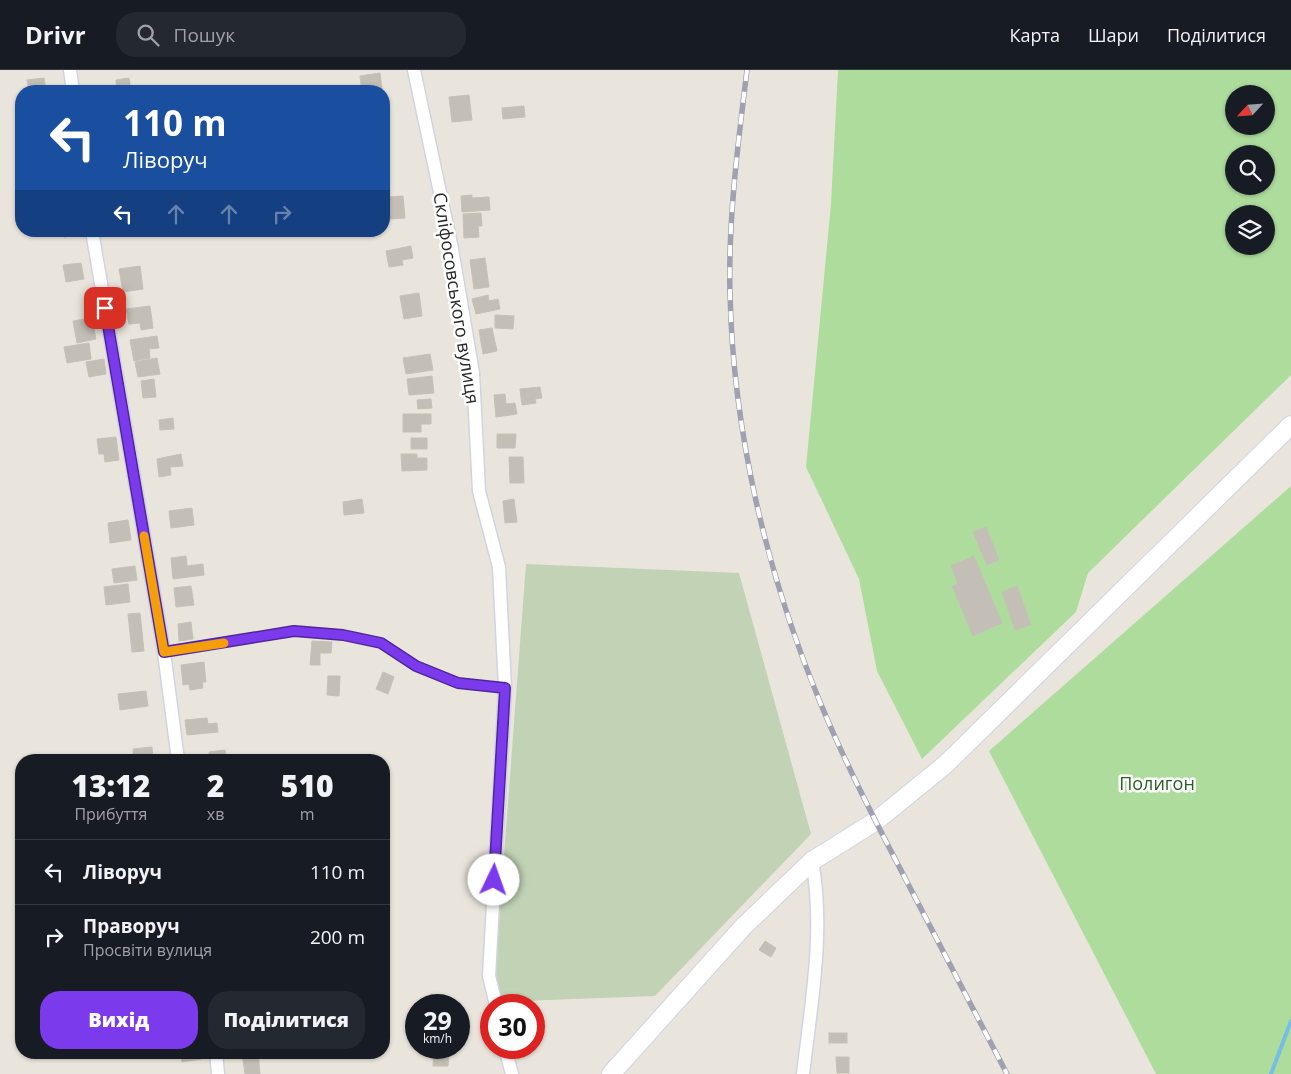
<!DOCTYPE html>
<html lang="uk">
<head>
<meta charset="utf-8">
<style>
  :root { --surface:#171b24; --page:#242831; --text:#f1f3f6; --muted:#9ea1a6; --line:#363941; --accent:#7c3aed }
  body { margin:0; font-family:"Open Sans",sans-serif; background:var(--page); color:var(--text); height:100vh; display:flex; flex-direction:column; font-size:19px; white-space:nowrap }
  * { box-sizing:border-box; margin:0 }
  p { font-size:16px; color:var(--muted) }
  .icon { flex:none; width:28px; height:28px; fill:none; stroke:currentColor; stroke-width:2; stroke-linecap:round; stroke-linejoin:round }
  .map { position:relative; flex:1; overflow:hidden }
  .drawer { position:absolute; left:15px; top:684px; width:375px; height:305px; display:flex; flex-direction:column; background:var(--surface); border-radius:20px; box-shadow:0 1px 4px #0004 }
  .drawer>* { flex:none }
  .hud { position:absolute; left:15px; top:15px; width:375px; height:152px; border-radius:20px; box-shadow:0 1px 4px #0004; background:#1a4fa0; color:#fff; overflow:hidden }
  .needle { width:32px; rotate:244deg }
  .fabs { position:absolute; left:1225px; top:15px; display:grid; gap:10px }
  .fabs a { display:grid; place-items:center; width:50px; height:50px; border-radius:50%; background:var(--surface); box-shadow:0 1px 4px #0004; font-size:25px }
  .speed { position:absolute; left:405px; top:924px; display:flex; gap:10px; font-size:25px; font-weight:700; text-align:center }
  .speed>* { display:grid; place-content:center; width:65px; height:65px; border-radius:50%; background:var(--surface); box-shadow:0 1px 4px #0004; line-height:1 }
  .speed small { font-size:12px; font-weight:400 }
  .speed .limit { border:8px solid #d22; background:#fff; color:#111 }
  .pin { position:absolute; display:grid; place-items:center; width:42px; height:42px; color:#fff; margin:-21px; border-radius:10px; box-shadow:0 2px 8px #0006 }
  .me { position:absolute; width:55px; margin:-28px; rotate:3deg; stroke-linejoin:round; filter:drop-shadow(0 0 4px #0008) }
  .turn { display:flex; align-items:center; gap:18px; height:105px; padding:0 25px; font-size:22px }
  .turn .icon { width:65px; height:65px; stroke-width:2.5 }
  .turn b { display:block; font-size:35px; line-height:42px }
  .lanes { display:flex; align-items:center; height:48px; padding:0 25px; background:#0003; justify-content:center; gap:25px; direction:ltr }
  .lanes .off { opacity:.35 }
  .eta { display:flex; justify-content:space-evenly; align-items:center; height:85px; text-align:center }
  .eta b { font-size:30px; font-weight:800; line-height:35px }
  .action { display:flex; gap:10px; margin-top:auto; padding:10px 25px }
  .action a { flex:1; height:58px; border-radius:20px; background:var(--accent); color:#fff; font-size:20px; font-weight:800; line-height:58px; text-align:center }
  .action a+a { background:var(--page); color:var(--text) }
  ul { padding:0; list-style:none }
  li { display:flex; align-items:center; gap:15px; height:65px; padding:0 25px; border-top:1px solid var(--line) }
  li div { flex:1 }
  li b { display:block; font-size:19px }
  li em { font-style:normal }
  header { display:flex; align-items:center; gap:30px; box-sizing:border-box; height:70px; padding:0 25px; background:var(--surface); border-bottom:1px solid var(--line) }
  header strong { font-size:24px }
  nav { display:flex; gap:28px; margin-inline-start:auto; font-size:18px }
  .search { width:350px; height:45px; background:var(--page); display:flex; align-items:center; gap:12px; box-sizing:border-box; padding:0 18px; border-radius:20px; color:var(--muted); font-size:19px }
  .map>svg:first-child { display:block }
  .green { fill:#addc9d; fill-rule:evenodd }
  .cemetery { fill:#c1d2b5 }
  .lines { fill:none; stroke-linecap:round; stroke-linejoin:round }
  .stream { stroke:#77bee4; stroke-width:4 }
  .building { fill:#c3bfb7; stroke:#c5c1b6 }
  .service-casing { stroke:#d1d3e1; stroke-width:9 }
  .minor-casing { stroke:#d1d3e1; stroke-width:15 }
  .secondary-casing { stroke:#d1d3e1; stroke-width:20 }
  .service { stroke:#fff; stroke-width:6 }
  .minor { stroke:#fff; stroke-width:12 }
  .secondary { stroke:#fff; stroke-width:18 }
  .rail-casing { stroke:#9fa0b2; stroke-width:5.5 }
  .rail { stroke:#fff; stroke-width:4; stroke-dasharray:11; stroke-linecap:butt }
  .route-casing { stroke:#51269a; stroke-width:12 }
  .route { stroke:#7c3aed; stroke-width:9 }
  .slow { stroke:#f59e0b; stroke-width:9 }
  .labels { text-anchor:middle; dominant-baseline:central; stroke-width:5; stroke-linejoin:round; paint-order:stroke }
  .street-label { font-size:18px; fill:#292929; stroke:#fff }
  .park-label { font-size:18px; fill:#275f20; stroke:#fff }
</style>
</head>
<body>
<header>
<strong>Drivr</strong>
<div class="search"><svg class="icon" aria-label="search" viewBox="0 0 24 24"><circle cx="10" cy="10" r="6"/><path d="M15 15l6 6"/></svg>Пошук</div>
<nav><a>Карта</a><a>Шари</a><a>Поділитися</a></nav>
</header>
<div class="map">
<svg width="1291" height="1004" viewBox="0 0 1291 1004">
  <rect width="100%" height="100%" fill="#eae5dc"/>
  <g class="green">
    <path d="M 838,0 L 1291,0 L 1291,305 L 1088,503 L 1076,542 L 922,689 L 877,601 L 859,509 L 806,397 L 831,134 ZM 1234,24 L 1266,24 L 1266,56 L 1234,56 ZM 1234,84 L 1266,84 L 1266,116 L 1234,116 ZM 1234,144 L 1266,144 L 1266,176 L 1234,176 Z"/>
    <path d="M 1291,416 L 1291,1004 L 1156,1004 L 989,681 Z"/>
  </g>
  <path class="cemetery" d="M 526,494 L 739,503 L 811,764 L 655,926 L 493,932 Z"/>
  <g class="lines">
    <path class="stream" d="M 1271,1004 L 1291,951"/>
  </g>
  <g class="building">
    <path d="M 380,3 L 382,19 L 362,21 L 360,6 Z"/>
    <path d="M 44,8 L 46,21 L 29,21 L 27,10 Z"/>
    <path d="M 129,8 L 131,21 L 117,21 L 116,10 Z"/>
    <path d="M 469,25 L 472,50 L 452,52 L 449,27 Z"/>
    <path d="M 524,36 L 525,47 L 503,49 L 502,38 Z"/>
    <path d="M 472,125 L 472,128 L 489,127 L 490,140 L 462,142 L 461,126 Z"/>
    <path d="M 403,126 L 405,148 L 390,149 L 388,127 Z"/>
    <path d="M 481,143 L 482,156 L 478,156 L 479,167 L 464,168 L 463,144 Z"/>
    <path d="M 63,161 L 76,161 L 77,165 L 64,167 Z"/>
    <path d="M 411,176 L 413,188 L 402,190 L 403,195 L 389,197 L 386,181 Z"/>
    <path d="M 485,188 L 489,217 L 474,219 L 470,190 Z"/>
    <path d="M 81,193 L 84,209 L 66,212 L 63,195 Z"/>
    <path d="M 140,196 L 143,219 L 123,222 L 119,199 Z"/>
    <path d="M 419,223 L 422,246 L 404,249 L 400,226 Z"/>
    <path d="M 488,225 L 489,231 L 498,229 L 500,239 L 476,244 L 472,229 Z"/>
    <path d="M 150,236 L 153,258 L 141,260 L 140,253 L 129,254 L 126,239 Z"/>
    <path d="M 495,245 L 514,246 L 513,259 L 495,258 Z"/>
    <path d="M 92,248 L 96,269 L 77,273 L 73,251 Z"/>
    <path d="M 492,258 L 497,281 L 483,284 L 479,260 Z"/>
    <path d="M 157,266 L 159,278 L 149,279 L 150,288 L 134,291 L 130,270 Z"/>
    <path d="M 89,273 L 91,289 L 67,293 L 64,277 Z"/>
    <path d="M 430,284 L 433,300 L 406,304 L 403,288 Z"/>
    <path d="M 157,288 L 160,304 L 138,307 L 135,292 Z"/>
    <path d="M 104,289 L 106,304 L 89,307 L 86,292 Z"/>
    <path d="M 432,306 L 434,323 L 409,325 L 407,309 Z"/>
    <path d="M 154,309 L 156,327 L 143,328 L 141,311 Z"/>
    <path d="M 540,317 L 542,328 L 535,329 L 536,333 L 522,335 L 520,319 Z"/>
    <path d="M 505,324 L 506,334 L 515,333 L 517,344 L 496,347 L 494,325 Z"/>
    <path d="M 431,329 L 432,338 L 418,339 L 417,330 Z"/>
    <path d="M 403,344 L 431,344 L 431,354 L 421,354 L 421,362 L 403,362 Z"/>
    <path d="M 173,348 L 174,359 L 160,360 L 159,350 Z"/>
    <path d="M 497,364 L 516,364 L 515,378 L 497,378 Z"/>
    <path d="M 116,367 L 119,390 L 105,392 L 104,384 L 99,384 L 97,369 Z"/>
    <rect x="411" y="368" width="16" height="11"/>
    <path d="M 181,384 L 183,396 L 170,397 L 171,405 L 159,407 L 157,389 Z"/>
    <path d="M 401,384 L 417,384 L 417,388 L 427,388 L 427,400 L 402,401 Z"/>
    <path d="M 509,387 L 523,387 L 524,413 L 510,413 Z"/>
    <path d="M 362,429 L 364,443 L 344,445 L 343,432 Z"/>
    <path d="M 514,429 L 517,452 L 505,453 L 503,431 Z"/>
    <path d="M 192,438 L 194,455 L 171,458 L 169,441 Z"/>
    <path d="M 128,450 L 131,470 L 110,473 L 108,453 Z"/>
    <path d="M 986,457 L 999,490 L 987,495 L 973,462 Z"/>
    <path d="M 186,486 L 187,496 L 203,494 L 204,505 L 173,509 L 171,488 Z"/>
    <path d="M 974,486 L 1002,553 L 973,566 L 952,516 L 958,514 L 951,496 Z"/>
    <path d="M 135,496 L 137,510 L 114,513 L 112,499 Z"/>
    <path d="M 128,514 L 130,532 L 106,535 L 104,517 Z"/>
    <path d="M 191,516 L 194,535 L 176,537 L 174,518 Z"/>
    <path d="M 1017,516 L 1031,555 L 1015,560 L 1002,522 Z"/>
    <path d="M 140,543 L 144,581 L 132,582 L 128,544 Z"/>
    <path d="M 191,552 L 193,569 L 179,571 L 178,554 Z"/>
    <path d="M 312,571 L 332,572 L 331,583 L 320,583 L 320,595 L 310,595 Z"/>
    <path d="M 204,592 L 206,612 L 202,612 L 203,618 L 190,620 L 189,614 L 183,615 L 181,595 Z"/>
    <path d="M 383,602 L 394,607 L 388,624 L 376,619 Z"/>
    <path d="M 328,606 L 340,606 L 339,626 L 327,625 Z"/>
    <path d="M 146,621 L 148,636 L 120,640 L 118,624 Z"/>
    <path d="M 207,648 L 208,654 L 217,653 L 218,662 L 187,665 L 185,650 Z"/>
    <path d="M 152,677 L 153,690 L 134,690 L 133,679 Z"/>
    <path d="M 225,680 L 226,690 L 210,690 L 209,682 Z"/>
    <path d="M 765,871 L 776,878 L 771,887 L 759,880 Z"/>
    <rect x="829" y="963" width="18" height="10"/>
    <path d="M 434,978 L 449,978 L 448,996 L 433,996 Z"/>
    <path d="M 181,982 L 200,982 L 201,989 L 182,992 Z"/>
    <path d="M 242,982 L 258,982 L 260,1004 L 245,1004 Z"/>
    <path d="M 836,987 L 849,987 L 849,1003 L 837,1003 Z"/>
  </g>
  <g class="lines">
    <defs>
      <path id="service" d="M 164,582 L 294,561 L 343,565 L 381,573 L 416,596 L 458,613 L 505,618"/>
      <g id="minor">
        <path d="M 70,0 L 73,21"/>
        <path d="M 414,0 L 452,179 L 473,303 L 479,421 L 499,497 L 505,618 L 489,906 L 496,935"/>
        <path d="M 92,161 L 164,582 L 178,690"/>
        <path d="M 505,978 L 512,1004"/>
        <path d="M 216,982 L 218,1004"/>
        <path d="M 803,1004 C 811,935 825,860 812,791"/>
      </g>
      <path id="secondary" d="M 611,1004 L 743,857 L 812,791 L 876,751 L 946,694 L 1291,355"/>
    </defs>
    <use href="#service" class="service-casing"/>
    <use href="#minor" class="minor-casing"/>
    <use href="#secondary" class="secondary-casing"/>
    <use href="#service" class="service"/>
    <use href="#minor" class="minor"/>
    <use href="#secondary" class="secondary"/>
    <defs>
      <path id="rail" d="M 747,0 C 738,74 728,149 730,223 C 733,363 767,504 820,632 C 845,693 876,752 906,810 C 940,875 973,939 1007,1004"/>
    </defs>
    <use href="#rail" class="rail-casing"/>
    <use href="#rail" class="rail"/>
  </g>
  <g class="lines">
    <defs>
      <path id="route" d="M 105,238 L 164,582 L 294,561 L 343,565 L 381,573 L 416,596 L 458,613 L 505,618 L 494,810"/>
    </defs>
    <use href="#route" class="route-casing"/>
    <use href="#route" class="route"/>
    <path class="slow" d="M 144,466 L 164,582 L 224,573"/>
  </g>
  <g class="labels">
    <g class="street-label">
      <text transform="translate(457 228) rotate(81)">Скліфосовського вулиця</text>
    </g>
    <g class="park-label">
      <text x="1157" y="713">Полигон</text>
    </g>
  </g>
</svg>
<div class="fabs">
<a><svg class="needle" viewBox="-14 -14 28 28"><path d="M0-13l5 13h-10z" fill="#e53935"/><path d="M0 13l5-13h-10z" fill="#9ea1a6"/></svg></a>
<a><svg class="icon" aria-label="search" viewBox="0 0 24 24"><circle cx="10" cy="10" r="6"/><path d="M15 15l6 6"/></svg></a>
<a><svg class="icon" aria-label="layers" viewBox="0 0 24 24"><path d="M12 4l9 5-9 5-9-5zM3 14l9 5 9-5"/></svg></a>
</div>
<div class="speed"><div>29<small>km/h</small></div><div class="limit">30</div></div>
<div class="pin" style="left:105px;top:238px;background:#d93025"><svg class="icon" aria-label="arrive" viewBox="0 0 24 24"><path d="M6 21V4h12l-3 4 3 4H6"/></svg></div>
<svg class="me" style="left:494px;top:810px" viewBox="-20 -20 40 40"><circle r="19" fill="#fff"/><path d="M0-13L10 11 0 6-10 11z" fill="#7c3aed"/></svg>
<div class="hud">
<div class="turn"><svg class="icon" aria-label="left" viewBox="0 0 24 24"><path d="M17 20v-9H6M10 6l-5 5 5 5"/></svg><div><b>110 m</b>Ліворуч</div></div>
<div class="lanes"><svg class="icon" aria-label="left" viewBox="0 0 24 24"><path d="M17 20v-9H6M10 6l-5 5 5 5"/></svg><svg class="icon off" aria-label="ahead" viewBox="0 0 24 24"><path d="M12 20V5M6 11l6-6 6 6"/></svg><svg class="icon off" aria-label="ahead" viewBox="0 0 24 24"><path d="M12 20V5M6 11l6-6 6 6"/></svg><svg class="icon off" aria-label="right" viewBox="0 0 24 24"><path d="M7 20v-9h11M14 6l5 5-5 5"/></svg></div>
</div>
<section class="drawer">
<div class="eta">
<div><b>13:12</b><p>Прибуття</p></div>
<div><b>2</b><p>хв</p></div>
<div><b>510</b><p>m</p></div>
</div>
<ul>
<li><svg class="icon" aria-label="left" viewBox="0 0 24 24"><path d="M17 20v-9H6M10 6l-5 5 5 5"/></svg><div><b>Ліворуч</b></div><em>110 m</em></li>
<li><svg class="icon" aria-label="right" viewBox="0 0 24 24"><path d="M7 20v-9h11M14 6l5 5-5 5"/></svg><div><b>Праворуч</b><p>Просвіти вулиця</p></div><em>200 m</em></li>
</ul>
<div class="action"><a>Вихід</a><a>Поділитися</a></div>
</section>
</div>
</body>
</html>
